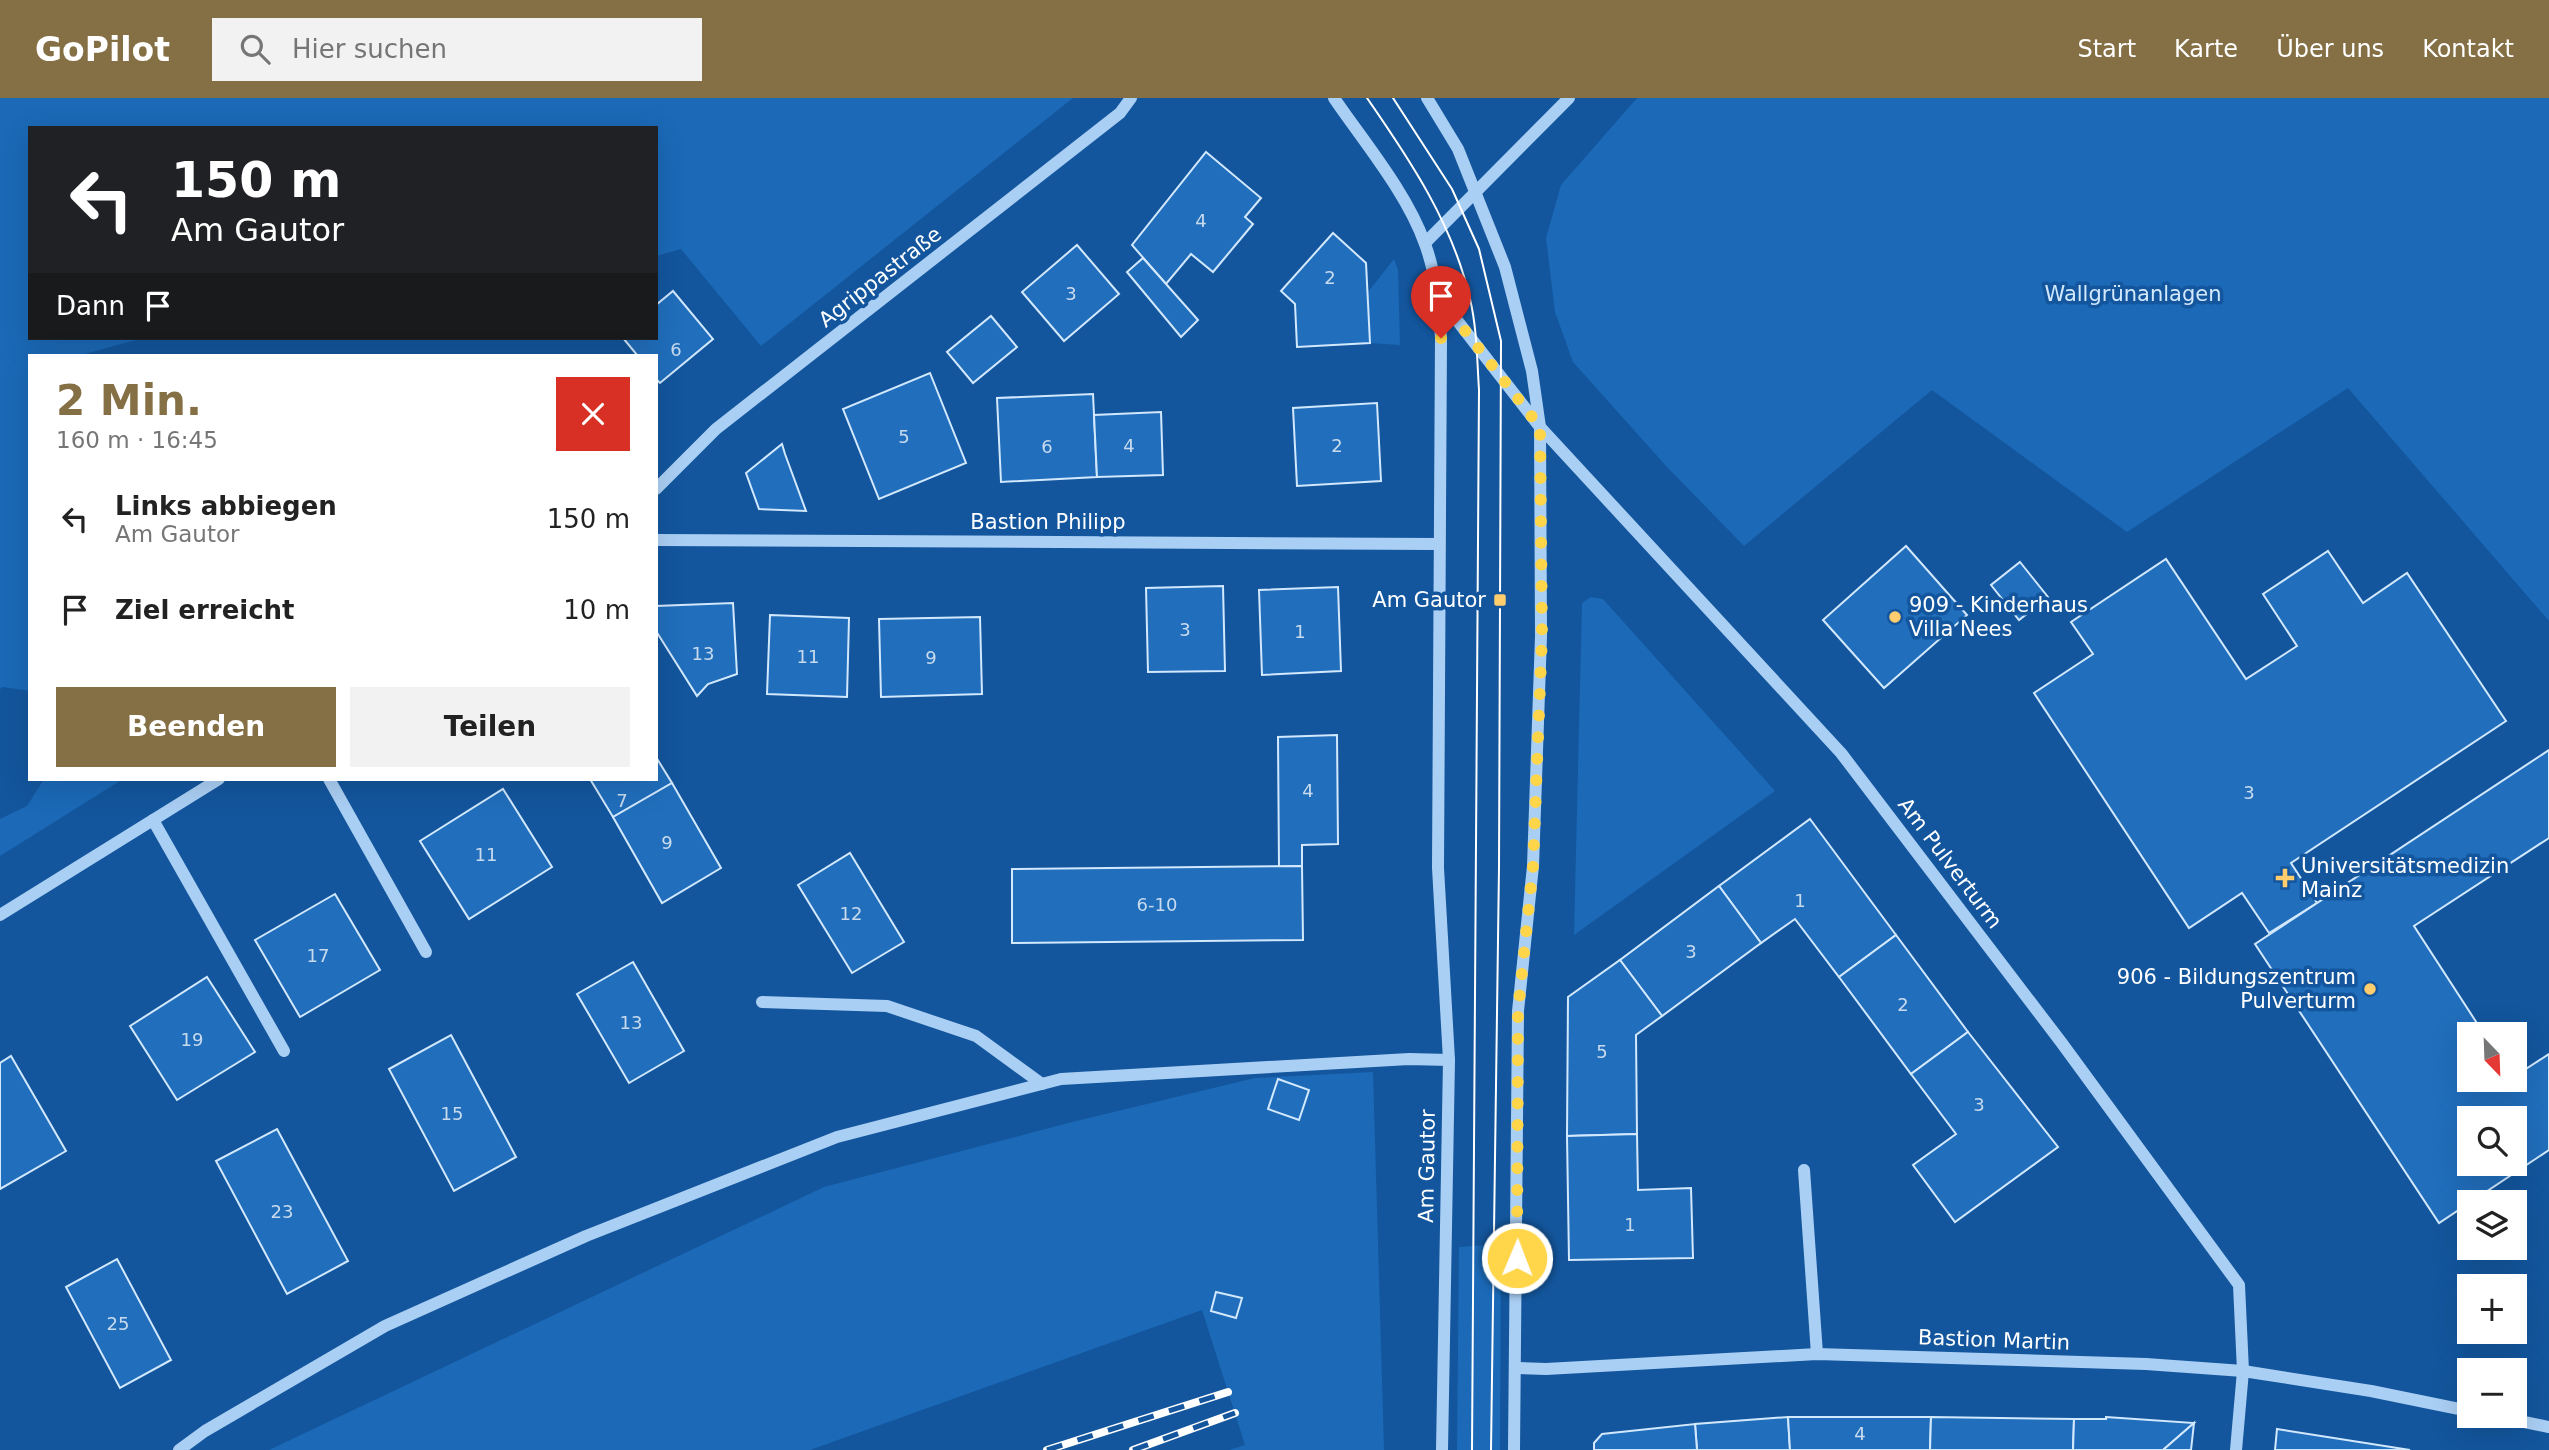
<!DOCTYPE html>
<html lang="de">
<head>
<meta charset="utf-8">
<style>
  :root { --surface:#fff; --page:#f2f2f2; --text:#222; --muted:#767676; --accent:#856f44 }
  body { margin:0; font-family:"DejaVu Sans",sans-serif; background:var(--page); color:var(--text); height:100vh; display:flex; flex-direction:column; font-size:26px; white-space:nowrap }
  * { box-sizing:border-box; margin:0 }
  p { font-size:23px; color:var(--muted) }
  .icon { flex:none; width:38px; height:38px; fill:none; stroke:currentColor; stroke-width:2; stroke-linecap:round; stroke-linejoin:round }
  .map { position:relative; flex:1; overflow:hidden }
  .details { position:absolute; left:28px; top:256px; width:630px; height:427px; display:flex; flex-direction:column; background:var(--surface); border-radius:0px; box-shadow:0 7px 28px #0002 }
  .details>* { flex:none }
  .banner { position:absolute; left:28px; top:28px; width:630px; height:214px; border-radius:0px; box-shadow:0 7px 28px #0002; background:#202124; color:#fff; overflow:hidden }
  .needle { width:46px; rotate:157deg }
  .fabs { position:absolute; left:2457px; top:924px; display:grid; gap:14px }
  .fabs a { display:grid; place-items:center; width:70px; height:70px; border-radius:0px; background:var(--surface); box-shadow:0 7px 28px #0002; font-size:35px }
  .pin { position:absolute; display:grid; place-items:center; width:60px; height:60px; color:#fff; margin:-72px -30px; border-radius:50% 50% 50% 0; rotate:-45deg; box-shadow:0 0 7px #0007 }
  .pin .icon { rotate:45deg }
  .me { position:absolute; width:77px; margin:-38px; rotate:1deg; stroke-linejoin:round; filter:drop-shadow(0 0 5px #0008) }
  .turn { display:flex; align-items:center; gap:24px; height:147px; padding:0 28px; font-size:32px }
  .turn .icon { width:91px; height:91px; stroke-width:2.5 }
  .turn b { display:block; font-size:49px; line-height:60px }
  .then { display:flex; align-items:center; height:66px; padding:0 28px; background:#0003; gap:14px; font-size:26px }
  .round { display:grid; place-items:center; flex:none; width:74px; height:74px; border-radius:0px; background:var(--page) }
  .head { display:flex; align-items:center; justify-content:space-between; height:119px; padding:0 28px }
  h1 { font-size:42px; font-weight:700; line-height:52px; color:var(--accent) }
  .cta { display:flex; gap:14px; margin-top:auto; padding:14px 28px }
  .cta a { flex:1; height:80px; border-radius:0px; background:var(--accent); color:#fff; font-size:28px; font-weight:700; line-height:80px; text-align:center }
  .cta a+a { background:var(--page); color:var(--text) }
  ul { padding:0; list-style:none }
  li { display:flex; align-items:center; gap:21px; height:91px; padding:0 28px }
  li div { flex:1 }
  li b { display:block; font-size:26px }
  li em { font-style:normal }
  header { display:flex; align-items:center; gap:42px; box-sizing:border-box; height:98px; padding:0 35px; background:var(--accent); color:#fff }
  header strong { font-size:33px }
  nav { display:flex; gap:38px; margin-inline-start:auto; font-size:24px }
  .search { width:490px; height:63px; background:var(--page); display:flex; align-items:center; gap:18px; box-sizing:border-box; padding:0 24px; border-radius:0px; color:var(--muted); font-size:26px }
  .map>svg:first-child { display:block }
  .green { fill:#1b69b7 }
  .building { fill:#216ebc; stroke:#d2e8fd; stroke-width:2; fill-rule:evenodd }
  .lines { fill:none; stroke-linecap:round; stroke-linejoin:round }
  .minor { stroke:#aacff4; stroke-width:12 }
  .tram { stroke:#fff; stroke-width:2 }
  .rail-casing { stroke:#fff; stroke-width:8 }
  .rail { stroke:#13569d; stroke-width:5; stroke-dasharray:16; stroke-linecap:butt }
  .route { stroke:#ffd54a; stroke-width:12; stroke-dasharray:0 21.6 }
  .poi-dot { fill:#ffcd6d; stroke:#13569d; stroke-width:2.5 }
  .labels { text-anchor:middle; dominant-baseline:central; stroke-width:7; stroke-linejoin:round; paint-order:stroke }
  .number-label { font-size:18px; fill:#c8dbee }
  .street-label { font-size:21px; fill:#fff; stroke:#13569d }
  .park-label { font-size:21px; fill:#d2e8fd; stroke:#13569d }
  .poi-label { font-size:21px; fill:#fff; stroke:#13569d; text-anchor:end }
</style>
</head>
<body>
<header>
<strong>GoPilot</strong>
<div class="search"><svg class="icon" aria-label="search" viewBox="0 0 24 24"><circle cx="10" cy="10" r="6"/><path d="M15 15l6 6"/></svg>Hier suchen</div>
<nav><a>Start</a><a>Karte</a><a>Über uns</a><a>Kontakt</a></nav>
</header>
<div class="map">
<svg width="2549" height="1352" viewBox="0 0 2549 1352">
  <rect width="100%" height="100%" fill="#13569d"/>
  <g class="green">
    <path d="M 0,0 L 1073,0 L 761,248 L 681,151 L 656,158 L 656,30 L 30,30 L 30,240 L 143,240 L 81,257 L 30,257 L 30,593 L 3,589 L 0,591 Z"/>
    <path d="M 1637,0 L 2549,0 L 2549,523 L 2348,290 L 2127,434 L 1932,292 L 1744,448 L 1667,369 L 1573,264 L 1555,214 L 1546,140 L 1561,87 Z"/>
    <path d="M 1394,161 L 1398,172 L 1400,247 L 1370,245 L 1368,194 Z"/>
    <path d="M 1591,499 L 1603,501 L 1775,693 L 1574,837 L 1582,505 Z"/>
    <path d="M 44,681 L 123,681 L 0,758 L 0,721 L 27,708 Z"/>
    <path d="M 1373,974 L 1384,1352 L 1229,1352 L 1245,1347 L 1202,1212 L 810,1352 L 269,1352 L 824,1089 L 1072,1024 L 1255,980 Z"/>
    <path d="M 1501,1146 L 1500,1352 L 1457,1352 L 1459,1149 Z"/>
  </g>
  <g class="building">
    <path d="M 1206,54 L 1261,100 L 1245,119 L 1253,126 L 1213,174 L 1191,156 L 1166,186 L 1132,147 Z"/>
    <path d="M 1333,135 L 1366,165 L 1370,245 L 1297,249 L 1295,206 L 1281,193 Z"/>
    <path d="M 1077,147 L 1119,196 L 1064,243 L 1022,194 Z"/>
    <path d="M 1143,160 L 1198,222 L 1181,239 L 1127,174 Z"/>
    <path d="M 673,193 L 713,241 L 660,285 L 656,281 L 656,257 L 637,257 L 623,240 L 656,240 L 656,207 Z"/>
    <path d="M 991,218 L 1017,249 L 973,285 L 947,254 Z"/>
    <path d="M 930,275 L 966,365 L 879,401 L 843,311 Z"/>
    <path d="M 1093,296 L 1097,379 L 1001,384 L 997,300 Z"/>
    <path d="M 1377,305 L 1381,383 L 1297,388 L 1293,310 Z"/>
    <path d="M 1161,314 L 1163,377 L 1097,379 L 1094,317 Z"/>
    <path d="M 782,346 L 785,356 L 806,413 L 759,411 L 746,375 Z"/>
    <path d="M 1906,448 L 1967,517 L 1884,590 L 1823,522 Z"/>
    <path d="M 2328,453 L 2363,505 L 2407,475 L 2506,623 L 2291,765 L 2317,805 L 2269,835 L 2242,795 L 2189,830 L 2034,595 L 2093,556 L 2071,524 L 2166,461 L 2246,581 L 2297,548 L 2263,496 Z"/>
    <path d="M 2020,464 L 2048,499 L 2019,522 L 1991,487 Z"/>
    <path d="M 1223,488 L 1225,573 L 1148,574 L 1146,490 Z"/>
    <path d="M 1338,489 L 1341,573 L 1262,577 L 1259,492 Z"/>
    <path d="M 733,505 L 737,576 L 708,586 L 697,598 L 656,533 L 656,508 Z"/>
    <path d="M 770,517 L 849,520 L 847,599 L 767,596 Z"/>
    <path d="M 980,519 L 982,596 L 881,599 L 879,521 Z"/>
    <path d="M 1337,637 L 1338,746 L 1302,747 L 1302,768 L 1279,769 L 1278,639 Z"/>
    <path d="M 2549,652 L 2549,740 L 2414,828 L 2484,936 L 2469,936 L 2469,982 L 2515,982 L 2515,978 L 2549,956 L 2549,1052 L 2439,1125 L 2255,846 ZM 2469,1020 L 2515,1020 L 2515,1066 L 2469,1066 Z"/>
    <path d="M 656,659 L 672,685 L 613,719 L 590,681 L 656,681 Z"/>
    <path d="M 672,685 L 721,770 L 662,805 L 613,719 Z"/>
    <path d="M 503,691 L 552,769 L 469,821 L 420,743 Z"/>
    <path d="M 1810,721 L 1896,837 L 1839,879 L 1795,821 L 1761,845 L 1719,788 Z"/>
    <path d="M 850,755 L 904,844 L 852,875 L 798,787 Z"/>
    <path d="M 1302,768 L 1303,842 L 1012,845 L 1012,771 Z"/>
    <path d="M 1719,788 L 1761,845 L 1662,918 L 1620,862 Z"/>
    <path d="M 335,796 L 380,872 L 300,919 L 255,842 Z"/>
    <path d="M 1896,837 L 1968,934 L 1911,976 L 1839,879 Z"/>
    <path d="M 1620,862 L 1662,918 L 1636,937 L 1637,1036 L 1567,1038 L 1568,899 Z"/>
    <path d="M 633,864 L 684,953 L 629,985 L 577,896 Z"/>
    <path d="M 207,879 L 255,954 L 177,1002 L 130,928 Z"/>
    <path d="M 1968,934 L 2058,1049 L 1955,1124 L 1913,1067 L 1956,1036 L 1911,976 Z"/>
    <path d="M 451,937 L 516,1059 L 454,1093 L 389,971 Z"/>
    <path d="M 11,958 L 66,1053 L 0,1091 L 0,965 Z"/>
    <path d="M 1278,981 L 1309,992 L 1299,1022 L 1268,1011 Z"/>
    <path d="M 277,1031 L 348,1163 L 287,1196 L 216,1063 Z"/>
    <path d="M 1637,1036 L 1638,1092 L 1691,1090 L 1693,1160 L 1569,1162 L 1567,1038 Z"/>
    <path d="M 117,1161 L 171,1262 L 120,1290 L 66,1189 Z"/>
    <path d="M 1216,1194 L 1242,1200 L 1236,1220 L 1211,1213 Z"/>
    <path d="M 1788,1319 L 1790,1352 L 1697,1352 L 1695,1326 Z"/>
    <path d="M 1788,1319 L 1931,1319 L 1930,1352 L 1790,1352 Z"/>
    <path d="M 1931,1319 L 2074,1321 L 2073,1352 L 1930,1352 Z"/>
    <path d="M 2106,1319 L 2194,1325 L 2163,1352 L 2073,1352 L 2074,1321 L 2106,1321 Z"/>
    <path d="M 2194,1325 L 2191,1352 L 2163,1352 Z"/>
    <path d="M 1695,1326 L 1697,1352 L 1594,1352 L 1594,1345 L 1602,1336 Z"/>
    <path d="M 2277,1331 L 2410,1352 L 2275,1352 Z"/>
  </g>
  <g class="lines">
    <g class="minor">
      <path d="M 1334,0 C 1364,44 1407,95 1425,146 C 1436,176 1439,208 1441,240 L 1438,770 L 1449,962 L 1442,1352"/>
      <path d="M 1427,0 L 1458,51 L 1505,169 L 1532,273 L 1540,329 L 1541,538 L 1533,768 L 1518,913 L 1514,1352"/>
      <path d="M 1425,145 L 1569,0"/>
      <path d="M 1438,198 L 1540,329 L 1841,655 L 2061,944 L 2239,1187 L 2243,1273 L 2236,1352"/>
      <path d="M 656,391 L 716,331 L 1120,15 L 1131,0"/>
      <path d="M 656,442 L 1439,446"/>
      <path d="M 329,681 L 426,854"/>
      <path d="M 153,722 L 284,953"/>
      <path d="M 0,817 L 219,681"/>
      <path d="M 762,904 L 887,908 L 976,938 L 1042,986"/>
      <path d="M 1804,1072 L 1817,1256"/>
      <path d="M 1515,1270 L 1546,1271 L 1817,1256 L 2146,1266 L 2243,1273 L 2371,1293 L 2469,1313"/>
      <path d="M 2495,1318 L 2549,1329"/>
      <path d="M 179,1352 L 205,1333 L 385,1228 L 586,1138 L 837,1039 L 1061,981 L 1409,961 L 1449,962"/>
    </g>
    <g class="tram">
      <path d="M 1367,0 C 1410,62 1453,126 1470,201 C 1477,230 1477,262 1479,292 L 1472,1352"/>
      <path d="M 1393,0 L 1452,91 L 1479,151 L 1501,243 L 1499,769 L 1491,1352"/>
    </g>
    <defs>
      <g id="rail">
        <path d="M 1047,1352 L 1228,1294"/>
        <path d="M 1133,1352 L 1235,1315"/>
      </g>
    </defs>
    <use href="#rail" class="rail-casing"/>
    <use href="#rail" class="rail"/>
  </g>
  <g class="lines">
    <path class="route" d="M 1441,240 L 1438,198 L 1540,329 L 1542,538 L 1533,768 L 1518,913 L 1517,1160"/>
  </g>
  <g class="poi-dot">
    <rect x="1493" y="495" width="14" height="14" rx="3.5"/>
    <circle cx="1895" cy="519" r="7"/>
    <path d="M2281.5 769.5h7v7h7v7h-7v7h-7v-7h-7v-7h7z"/>
    <circle cx="2370" cy="891" r="7"/>
  </g>
  <g class="labels">
    <g class="number-label">
      <text x="1201" y="122">4</text>
      <text x="1330" y="179">2</text>
      <text x="1071" y="195">3</text>
      <text x="676" y="251">6</text>
      <text x="904" y="338">5</text>
      <text x="1129" y="347">4</text>
      <text x="1337" y="347">2</text>
      <text x="1047" y="348">6</text>
      <text x="1185" y="531">3</text>
      <text x="1300" y="533">1</text>
      <text x="703" y="555">13</text>
      <text x="808" y="558">11</text>
      <text x="931" y="559">9</text>
      <text x="1308" y="692">4</text>
      <text x="2249" y="694">3</text>
      <text x="622" y="702">7</text>
      <text x="667" y="744">9</text>
      <text x="486" y="756">11</text>
      <text x="1800" y="802">1</text>
      <text x="1157" y="806">6-10</text>
      <text x="851" y="815">12</text>
      <text x="1691" y="853">3</text>
      <text x="318" y="857">17</text>
      <text x="1903" y="906">2</text>
      <text x="631" y="924">13</text>
      <text x="192" y="941">19</text>
      <text x="1602" y="953">5</text>
      <text x="1979" y="1006">3</text>
      <text x="452" y="1015">15</text>
      <text x="282" y="1113">23</text>
      <text x="1630" y="1126">1</text>
      <text x="118" y="1225">25</text>
      <text x="1860" y="1335">4</text>
    </g>
    <g class="street-label">
      <text transform="translate(880 179) rotate(-38)">Agrippastraße</text>
      <text x="1048" y="424">Bastion Philipp</text>
      <text transform="translate(1950 765) rotate(53)">Am Pulverturm</text>
      <text transform="translate(1427 1068) rotate(-89)">Am Gautor</text>
      <text transform="translate(1994 1242) rotate(2)">Bastion Martin</text>
    </g>
    <g class="park-label">
      <text x="2133" y="196">Wallgrünanlagen</text>
    </g>
    <g class="poi-label">
      <text x="1486" y="502">Am Gautor</text>
      <text x="1909" y="507" text-anchor="start">909 - Kinderhaus<tspan x="1909" dy="24">Villa Nees</tspan></text>
      <text x="2301" y="768" text-anchor="start">Universitätsmedizin<tspan x="2301" dy="24">Mainz</tspan></text>
      <text x="2356" y="879">906 - Bildungszentrum<tspan x="2356" dy="24">Pulverturm</tspan></text>
    </g>
  </g>
</svg>
<div class="fabs">
<a><svg class="needle" viewBox="-14 -14 28 28"><path d="M0-13l5 13h-10z" fill="#e53935"/><path d="M0 13l5-13h-10z" fill="#767676"/></svg></a>
<a><svg class="icon" aria-label="search" viewBox="0 0 24 24"><circle cx="10" cy="10" r="6"/><path d="M15 15l6 6"/></svg></a>
<a><svg class="icon" aria-label="layers" viewBox="0 0 24 24"><path d="M12 4l9 5-9 5-9-5zM3 14l9 5 9-5"/></svg></a>
<a>+</a>
<a>−</a>
</div>
<div class="pin" style="left:1441px;top:240px;background:#d93025"><svg class="icon" aria-label="arrive" viewBox="0 0 24 24"><path d="M6 21V4h12l-3 4 3 4H6"/></svg></div>
<svg class="me" style="left:1517px;top:1160px" viewBox="-20 -20 40 40"><circle r="17" fill="#ffd54a" stroke="#fff" stroke-width="3"/><path d="M0-11L8 9 0 5-8 9z" fill="#fff"/></svg>
<div class="banner">
<div class="turn"><svg class="icon" aria-label="left" viewBox="0 0 24 24"><path d="M17 20v-9H6M10 6l-5 5 5 5"/></svg><div><b>150 m</b>Am Gautor</div></div>
<div class="then">Dann<svg class="icon" aria-label="arrive" viewBox="0 0 24 24"><path d="M6 21V4h12l-3 4 3 4H6"/></svg></div>
</div>
<section class="details">
<div class="head"><div><h1>2 Min.</h1><p>160 m · 16:45</p></div><a class="round" style="background:#d93025;color:#fff"><svg class="icon" aria-label="close" viewBox="0 0 24 24"><path d="M6 6l12 12M18 6L6 18"/></svg></a></div>
<ul>
<li><svg class="icon" aria-label="left" viewBox="0 0 24 24"><path d="M17 20v-9H6M10 6l-5 5 5 5"/></svg><div><b>Links abbiegen</b><p>Am Gautor</p></div><em>150 m</em></li>
<li><svg class="icon" aria-label="arrive" viewBox="0 0 24 24"><path d="M6 21V4h12l-3 4 3 4H6"/></svg><div><b>Ziel erreicht</b></div><em>10 m</em></li>
</ul>
<div class="cta"><a>Beenden</a><a>Teilen</a></div>
</section>
</div>
</body>
</html>
